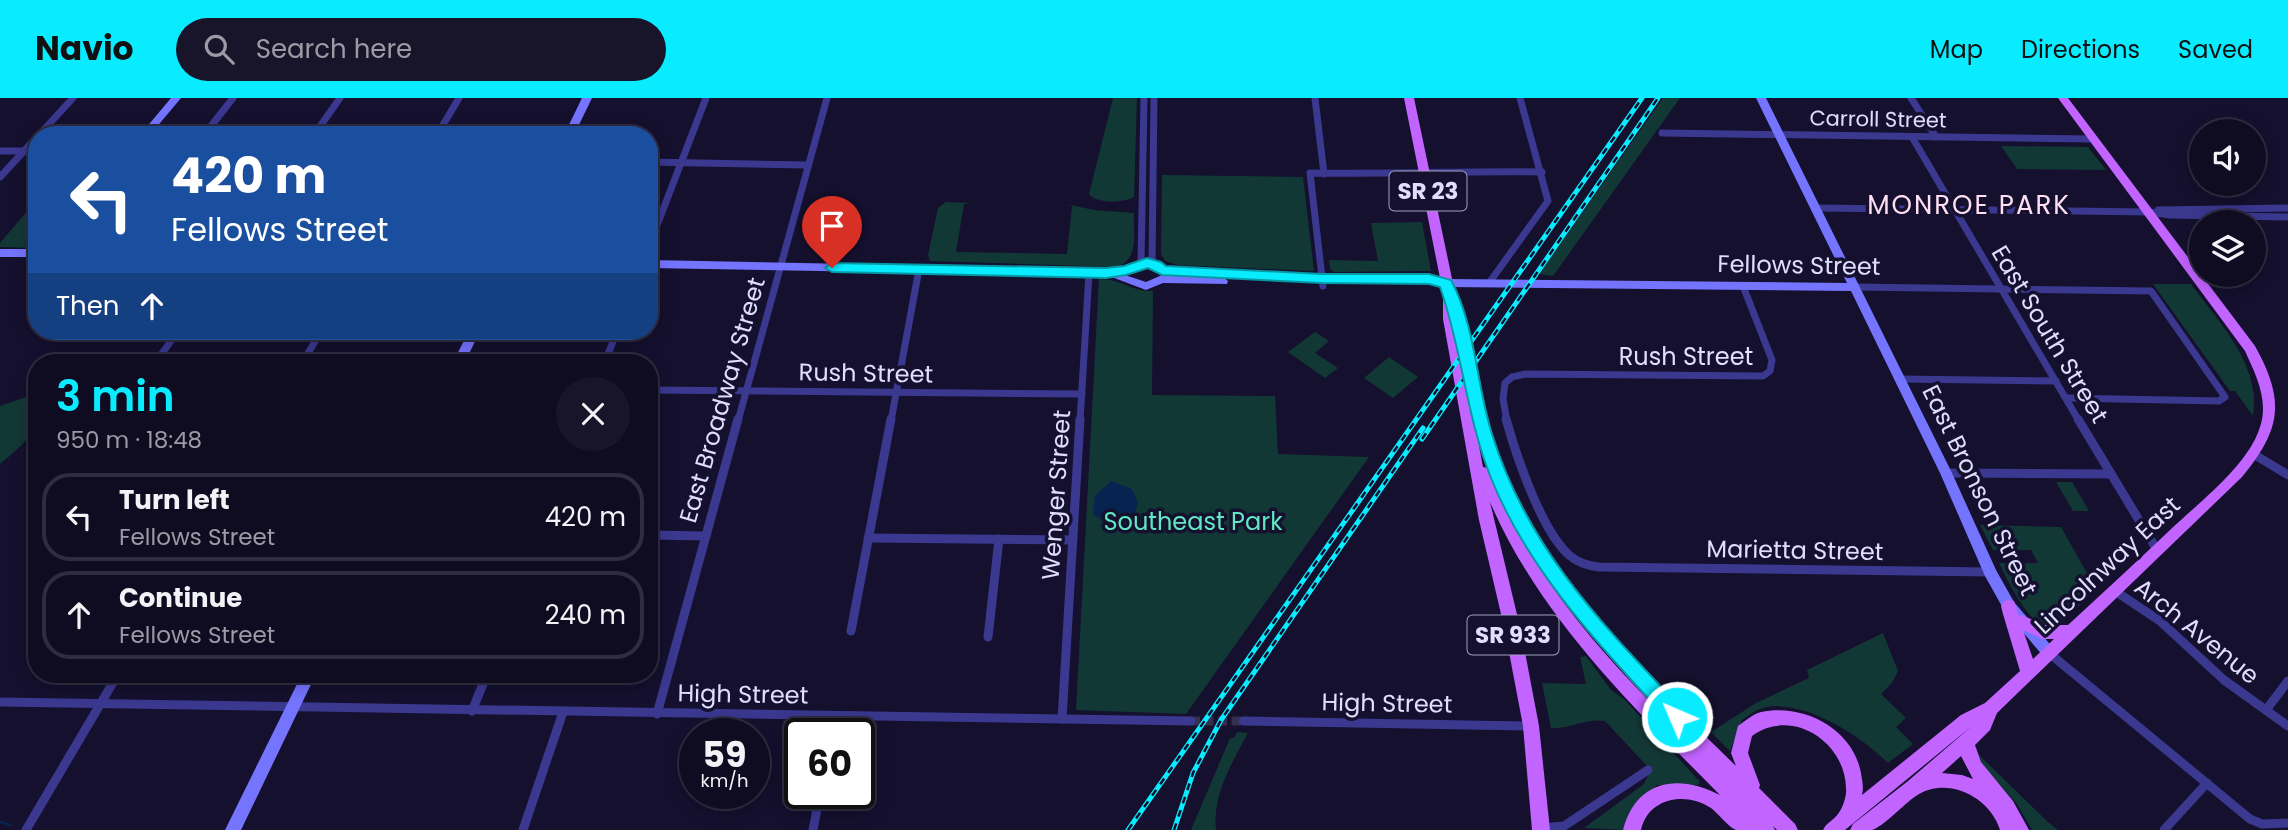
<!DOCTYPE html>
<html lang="en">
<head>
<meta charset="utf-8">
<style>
  :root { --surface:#0f0c22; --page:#18152a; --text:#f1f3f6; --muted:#9b9ba5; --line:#2f2c40; --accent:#09ebff }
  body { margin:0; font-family:Poppins,sans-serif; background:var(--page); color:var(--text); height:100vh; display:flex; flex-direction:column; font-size:26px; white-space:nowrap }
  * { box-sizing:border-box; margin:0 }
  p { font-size:23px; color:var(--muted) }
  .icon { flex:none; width:38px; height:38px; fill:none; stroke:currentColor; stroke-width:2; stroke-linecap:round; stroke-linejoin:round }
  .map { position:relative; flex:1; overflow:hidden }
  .drawer { position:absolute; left:28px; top:256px; width:630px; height:329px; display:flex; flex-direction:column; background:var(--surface); border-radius:28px; box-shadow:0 4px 18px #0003,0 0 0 2px var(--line) }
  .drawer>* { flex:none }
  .hud { position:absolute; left:28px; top:28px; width:630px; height:214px; border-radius:28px; box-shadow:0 4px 18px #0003,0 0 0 2px var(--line); background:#1a4fa0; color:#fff; overflow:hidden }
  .controls { position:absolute; left:2189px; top:21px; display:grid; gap:14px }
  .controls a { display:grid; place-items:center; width:77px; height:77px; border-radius:50%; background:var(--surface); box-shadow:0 4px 18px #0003,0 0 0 2px var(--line); font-size:35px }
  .speed { position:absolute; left:679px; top:620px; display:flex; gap:14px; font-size:35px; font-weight:700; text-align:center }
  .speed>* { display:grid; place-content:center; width:91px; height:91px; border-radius:50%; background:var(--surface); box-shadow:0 4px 18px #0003,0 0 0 2px var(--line); line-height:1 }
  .speed small { font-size:18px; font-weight:400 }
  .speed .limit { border:4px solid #111; border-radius:10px; background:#fff; color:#111 }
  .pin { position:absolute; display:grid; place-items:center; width:60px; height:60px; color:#fff; margin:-72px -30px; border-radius:50% 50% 50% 0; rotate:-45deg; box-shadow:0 0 7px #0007 }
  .pin .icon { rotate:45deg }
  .me { position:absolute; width:77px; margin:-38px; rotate:315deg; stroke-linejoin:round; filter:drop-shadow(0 0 5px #0008) }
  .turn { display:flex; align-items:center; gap:24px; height:147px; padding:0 28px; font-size:32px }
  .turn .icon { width:91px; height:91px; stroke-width:2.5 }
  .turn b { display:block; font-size:49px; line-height:60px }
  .then { display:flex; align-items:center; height:66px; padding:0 28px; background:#0003; gap:14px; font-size:26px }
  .round { display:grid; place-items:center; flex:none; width:74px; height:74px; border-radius:37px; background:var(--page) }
  .overview { display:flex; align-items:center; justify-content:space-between; height:119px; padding:0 28px }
  h1 { font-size:42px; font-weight:600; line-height:52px; color:var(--accent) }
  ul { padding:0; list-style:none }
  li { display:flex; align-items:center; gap:21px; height:88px; margin:0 14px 10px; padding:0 14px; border:4px solid var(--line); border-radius:28px }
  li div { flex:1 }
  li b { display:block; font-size:26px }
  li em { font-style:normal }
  header { display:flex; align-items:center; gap:42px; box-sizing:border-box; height:98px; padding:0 35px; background:var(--accent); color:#111 }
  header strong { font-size:33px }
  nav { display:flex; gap:38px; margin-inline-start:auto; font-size:24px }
  .search { width:490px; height:63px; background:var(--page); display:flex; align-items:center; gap:18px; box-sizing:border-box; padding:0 24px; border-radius:38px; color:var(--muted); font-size:26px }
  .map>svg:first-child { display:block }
  .green { fill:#123836 }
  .water { fill:#07234f }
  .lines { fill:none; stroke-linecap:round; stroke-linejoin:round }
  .stream { stroke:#07234f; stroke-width:2.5 }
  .street-tunnel { stroke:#332f4d; stroke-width:9; stroke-dasharray:9 4.5; stroke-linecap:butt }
  .street-far1 { stroke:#3a388f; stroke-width:7 }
  .street { stroke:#3a388f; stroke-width:9 }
  .secondary { fill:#7474ff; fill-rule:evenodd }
  .primary { fill:#c264ff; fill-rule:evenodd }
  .rail-casing { stroke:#09ebff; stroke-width:5 }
  .rail { stroke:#14102e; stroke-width:2.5; stroke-dasharray:7; stroke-linecap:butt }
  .route { fill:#09ebff; stroke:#0699a6; stroke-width:2 }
  .labels { text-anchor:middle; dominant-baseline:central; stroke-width:7; stroke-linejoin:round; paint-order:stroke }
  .far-street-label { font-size:21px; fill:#e0ddff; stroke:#14102e }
  .shield { fill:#14102e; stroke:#a3a0c0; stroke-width:2 }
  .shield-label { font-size:23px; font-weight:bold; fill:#e0ddff }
  .street-label { font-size:24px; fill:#e0ddff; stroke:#14102e }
  .park-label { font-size:24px; fill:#5fe8c3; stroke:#14102e }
  .neighbourhood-label { font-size:26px; letter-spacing:2px; fill:#ffdff4; stroke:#14102e }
</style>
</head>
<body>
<header>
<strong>Navio</strong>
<div class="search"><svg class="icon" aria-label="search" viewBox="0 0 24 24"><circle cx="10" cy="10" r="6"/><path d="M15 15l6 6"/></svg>Search here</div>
<nav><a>Map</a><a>Directions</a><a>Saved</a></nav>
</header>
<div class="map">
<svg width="2288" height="732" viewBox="0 0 2288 732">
  <rect width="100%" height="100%" fill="#14102e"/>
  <g class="green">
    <path d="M 1113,0 L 1137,0 L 1134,99 C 1123,105 1096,106 1089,96 Z"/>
    <path d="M 1663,0 L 1680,0 L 1553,178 L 1539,176 Z"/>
    <path d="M 2001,48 L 2088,49 L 2106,72 L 2017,71 Z"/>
    <path d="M 1162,77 L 1303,79 L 1314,173 L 1178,167 L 1165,163 L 1161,156 Z"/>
    <path d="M 35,104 L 37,150 L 0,149 L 0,145 Z"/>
    <path d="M 946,104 L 972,105 L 964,106 L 956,154 L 1067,156 L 1072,108 L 1066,106 L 1094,112 L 1134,115 C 1133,136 1140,163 1115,169 L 930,163 L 928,157 L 938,110 Z"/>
    <path d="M 1422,124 L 1431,173 L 1334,174 L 1330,171 L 1329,162 L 1378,163 L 1371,125 Z"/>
    <path d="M 1099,181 C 1122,181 1132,194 1153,193 L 1152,297 L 1275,298 L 1278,356 L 1369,359 L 1186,616 L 1076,612 Z"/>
    <path d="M 2153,186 L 2191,186 C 2218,223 2262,268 2253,318 L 2235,293 L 2230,293 Z"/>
    <path d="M 1315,234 L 1329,243 L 1315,255 L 1338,270 L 1325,280 L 1288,254 Z"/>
    <path d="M 1389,259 L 1418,279 L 1393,300 L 1364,280 Z"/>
    <path d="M 37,295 C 37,303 38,314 37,323 C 33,340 12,356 0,366 L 0,308 Z"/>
    <path d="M 2056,384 L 2072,384 L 2089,413 L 2073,413 Z"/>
    <path d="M 1980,427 L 2061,429 L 2096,491 C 2086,500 2066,524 2054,528 C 2032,536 2007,481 1999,465 L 2038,465 L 2031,452 L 1993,452 Z"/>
    <path d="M 1883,535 L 1898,573 L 1892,585 L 1881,596 L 1906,620 L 1896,629 L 1913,646 L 1888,665 C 1861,638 1806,602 1766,609 C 1757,611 1749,617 1742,622 L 1730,653 L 1711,634 L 1756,605 L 1809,580 L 1807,572 Z"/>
    <path d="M 1586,558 L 1611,592 L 1624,601 L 1700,684 L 1698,687 L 1657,687 L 1636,705 L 1628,732 L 1584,730 L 1644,686 L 1650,673 L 1648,669 L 1605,623 C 1587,620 1570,631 1551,630 L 1542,585 L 1586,586 L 1580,559 Z"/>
    <path d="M 1237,634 L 1248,635 C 1232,665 1212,697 1216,732 L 1191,732 L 1230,640 L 1234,640 Z"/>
    <path d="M 1976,654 L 2048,724 L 2058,732 L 2032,732 L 2017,706 L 1984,669 Z"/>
  </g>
  <path class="water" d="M 1111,383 L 1132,391 L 1138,405 L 1134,418 L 1123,427 L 1105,424 L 1093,416 L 1095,398 Z"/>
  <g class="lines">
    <path class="stream" d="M 0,724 L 11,727"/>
    <path class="street-tunnel" d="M 1191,623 L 1243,623"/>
    <g class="street-far1">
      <path d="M 1315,0 L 1324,76"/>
      <path d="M 1911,0 L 1936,39"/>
      <path d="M 1662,35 L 2094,41"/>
      <path d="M 39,37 L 73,0"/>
      <path d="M 204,37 L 233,0"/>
      <path d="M 314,37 L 340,0"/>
      <path d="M 437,37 L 459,0"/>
      <path d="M 1912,39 L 2079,323"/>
      <path d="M 0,53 L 37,53"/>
      <path d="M 649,64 L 808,67"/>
      <path d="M 0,79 L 37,39"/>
      <path d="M 1815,110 L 2149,114 L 2170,117 L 2288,119"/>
      <path d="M 2158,112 L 2288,110"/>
      <path d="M 649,148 L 706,0"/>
      <path d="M 1141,166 L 1144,0"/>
      <path d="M 1152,166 L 1154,0"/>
      <path d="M 1489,185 L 1548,103 L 1520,0"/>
      <path d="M 1323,188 L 1310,75 C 1388,76 1464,73 1542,74"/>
      <path d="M 1854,189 L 2151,193 L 2225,299 L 2219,303 L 2066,300"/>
      <path d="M 156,264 L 178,233"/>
      <path d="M 303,264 L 321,233"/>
      <path d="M 605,264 L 617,233"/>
      <path d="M 1900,281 L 2056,283"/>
      <path d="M 649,292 L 1082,296"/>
      <path d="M 738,323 L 827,0"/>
      <path d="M 891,323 L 919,171"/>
      <path d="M 1080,323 L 1089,175"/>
      <path d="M 1507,323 L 1503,301 L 1505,285 L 1512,279 L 1526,276 L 1763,278 L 1770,273 L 1772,262 L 1743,188"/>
    </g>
    <g class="street">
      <path d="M 1506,321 C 1516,357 1541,432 1569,457 C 1578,465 1588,468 1599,469 L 1990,474"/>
      <path d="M 2078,321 L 2157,452"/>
      <path d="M 2255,357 L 2288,377"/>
      <path d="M 1946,375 L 2111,376"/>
      <path d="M 649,437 L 706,438"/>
      <path d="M 868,440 L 1073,442"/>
      <path d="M 2115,493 L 2160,523 L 2224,582 L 2288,628"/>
      <path d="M 851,533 L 891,321"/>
      <path d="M 988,539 L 999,441"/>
      <path d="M 2049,555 L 2250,721 L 2262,726 L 2288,725"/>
      <path d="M 0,604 L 1191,623"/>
      <path d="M 2266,612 L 2288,583"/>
      <path d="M 472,613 L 487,576"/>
      <path d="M 657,616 L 738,321"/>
      <path d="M 1062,621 L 1080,321"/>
      <path d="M 1243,623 L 1531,628"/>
      <path d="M 831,635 L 834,618"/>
      <path d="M 1542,730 L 1564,728 L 1648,672"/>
      <path d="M 26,732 L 118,576"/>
      <path d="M 523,732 L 563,614"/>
      <path d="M 813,732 L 820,695"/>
      <path d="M 2164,732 L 2207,685"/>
    </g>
    <g class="secondary">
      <path d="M 171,0 L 181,0 L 150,37 L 140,37 Z"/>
      <path d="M 582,0 L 592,0 L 574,37 L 564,37 Z"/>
      <path d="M 1756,0 L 1766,0 L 1952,375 L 1996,472 L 2014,504 L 2054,551 L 2056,555 L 2054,559 L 2049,561 L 2044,559 L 2004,512 L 1985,478 L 1940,375 L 1851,193 L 1446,189 L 1429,185 L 1322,184 L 1223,179 L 1228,183 L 1227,186 L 1163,185 L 1146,192 L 1109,178 L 649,170 L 649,162 L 1106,171 C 1112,171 1119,171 1125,170 C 1141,166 1150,157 1165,169 L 1322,176 L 1429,177 L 1446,181 L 1847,185 ZM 1150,169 L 1162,177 L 1222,179 L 1162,177 L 1146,184 L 1125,177 Z"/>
      <rect x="0" y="151" width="37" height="8"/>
      <path d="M 469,233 L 480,233 L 465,264 L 453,264 Z"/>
      <path d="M 302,576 L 316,576 L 241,732 L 225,732 Z"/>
    </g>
    <path class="primary" d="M 1404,0 L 1414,0 L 1455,195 L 1455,221 L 1461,251 L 1470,251 L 1471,254 C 1481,297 1489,342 1507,382 C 1560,495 1649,583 1736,668 L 1731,655 L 1738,628 C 1745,623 1753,616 1761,614 C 1804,605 1853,631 1861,675 C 1862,682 1864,689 1862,697 L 1961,617 L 1985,605 L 2020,573 L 2003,516 L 2001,508 L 2004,503 L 2009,502 L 2014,503 L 2019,518 L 2022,517 L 2044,527 L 2068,527 C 2102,496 2136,464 2169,433 C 2198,405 2248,368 2260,329 C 2269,303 2256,277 2245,253 L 2058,0 L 2068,0 L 2255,248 C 2285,302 2282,331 2242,379 L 1997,615 L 1990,632 L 1975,647 L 1981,664 L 2013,703 L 2029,732 L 2000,732 C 1990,699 1947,677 1916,698 C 1905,705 1883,729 1872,732 C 1867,732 1857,732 1850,732 L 1853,726 L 1908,683 L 1972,628 L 1845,732 L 1823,732 C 1827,724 1833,723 1838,716 C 1843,710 1847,697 1846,690 C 1845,643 1791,609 1752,638 L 1748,655 L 1760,687 L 1759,690 L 1795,726 L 1798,732 L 1777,732 L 1773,728 L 1775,732 C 1764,732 1746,732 1736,732 C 1727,728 1719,716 1711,710 C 1685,693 1648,700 1641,732 L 1623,732 C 1636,682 1678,675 1720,697 C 1633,609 1540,520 1490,404 L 1521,533 L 1539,628 L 1550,732 L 1532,732 L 1523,628 L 1505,533 L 1479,422 L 1443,221 L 1443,195 ZM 1477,337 L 1488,370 L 1483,369 ZM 1505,406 C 1544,483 1597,547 1656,610 C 1597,550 1539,483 1505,406 ZM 2023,532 L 2043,541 L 2054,541 L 2033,561 ZM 1961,658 L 1973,681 L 1962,677 L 1942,675 Z"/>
    <defs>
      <g id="rail">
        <path d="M 1422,341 L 1658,0"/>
        <path d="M 1128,732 L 1642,0"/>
        <path d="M 1174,732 L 1193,675 L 1221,622 L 1423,330"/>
      </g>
    </defs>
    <use href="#rail" class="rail-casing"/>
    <use href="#rail" class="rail"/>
  </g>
  <path class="route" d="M 1147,160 L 1161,164 L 1166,168 L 1322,176 L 1429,176 L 1451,182 C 1476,229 1476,286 1492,336 C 1528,452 1603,527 1684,613 L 1687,619 L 1684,625 L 1677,627 L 1671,625 C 1602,550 1529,475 1491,380 C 1466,318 1462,251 1440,189 L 1429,186 L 1322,185 L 1162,177 L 1148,170 L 1126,177 L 1106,180 L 832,174 L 825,170 L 832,165 L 1106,170 L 1124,168 Z"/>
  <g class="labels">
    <g class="far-street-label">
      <text transform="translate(1878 21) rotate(1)">Carroll Street</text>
    </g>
    <g class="shield">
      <rect x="1389.5" y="73.5" width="77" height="39" rx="5"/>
      <rect x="1467.5" y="517.5" width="91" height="39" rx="5"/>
    </g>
    <g class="shield-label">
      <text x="1428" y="93">SR 23</text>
      <text x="1513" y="537">SR 933</text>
    </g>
    <g class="street-label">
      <text transform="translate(1799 167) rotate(1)">Fellows Street</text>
      <text transform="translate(2050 236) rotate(59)">East South Street</text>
      <text x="1686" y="258">Rush Street</text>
      <text transform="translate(866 275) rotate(1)">Rush Street</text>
      <text transform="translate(722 302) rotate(-74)">East Broadway Street</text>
      <text transform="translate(1980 392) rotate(64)">East Bronson Street</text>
      <text transform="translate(1056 397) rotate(-86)">Wenger Street</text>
      <text transform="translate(1795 452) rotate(1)">Marietta Street</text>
      <text transform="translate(2107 467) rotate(-43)">Lincolnway East</text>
      <text transform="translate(2197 533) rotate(39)">Arch Avenue</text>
      <text transform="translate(743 596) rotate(1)">High Street</text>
      <text transform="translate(1387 605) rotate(1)">High Street</text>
    </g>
    <g class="park-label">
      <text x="1193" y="423">Southeast Park</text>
    </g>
    <g class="neighbourhood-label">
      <text x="1969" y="107">MONROE PARK</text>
    </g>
  </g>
</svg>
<div class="controls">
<a><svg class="icon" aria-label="sound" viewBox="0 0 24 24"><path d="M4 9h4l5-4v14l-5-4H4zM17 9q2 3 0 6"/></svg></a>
<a><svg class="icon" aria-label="layers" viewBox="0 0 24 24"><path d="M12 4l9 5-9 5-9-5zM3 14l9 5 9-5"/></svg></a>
</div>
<div class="speed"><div>59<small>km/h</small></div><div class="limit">60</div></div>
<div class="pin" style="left:832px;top:170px;background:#d93025"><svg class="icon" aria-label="arrive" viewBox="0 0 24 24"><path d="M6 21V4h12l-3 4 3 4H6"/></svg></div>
<svg class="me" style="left:1677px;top:619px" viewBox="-20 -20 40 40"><circle r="17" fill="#09ebff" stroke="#fff" stroke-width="3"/><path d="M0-11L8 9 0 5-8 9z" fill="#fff"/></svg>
<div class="hud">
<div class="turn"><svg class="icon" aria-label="left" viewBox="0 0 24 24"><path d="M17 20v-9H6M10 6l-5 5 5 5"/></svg><div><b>420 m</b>Fellows Street</div></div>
<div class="then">Then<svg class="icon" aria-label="ahead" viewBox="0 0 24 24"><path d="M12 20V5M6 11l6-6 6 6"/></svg></div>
</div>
<section class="drawer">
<div class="overview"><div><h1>3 min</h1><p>950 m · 18:48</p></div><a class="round"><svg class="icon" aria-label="close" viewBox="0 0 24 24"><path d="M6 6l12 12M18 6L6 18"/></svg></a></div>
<ul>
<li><svg class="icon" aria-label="left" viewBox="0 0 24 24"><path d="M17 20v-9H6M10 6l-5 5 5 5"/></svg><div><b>Turn left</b><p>Fellows Street</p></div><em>420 m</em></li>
<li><svg class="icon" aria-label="ahead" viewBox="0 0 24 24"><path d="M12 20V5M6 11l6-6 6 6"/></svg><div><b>Continue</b><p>Fellows Street</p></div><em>240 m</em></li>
</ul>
</section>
</div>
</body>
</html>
